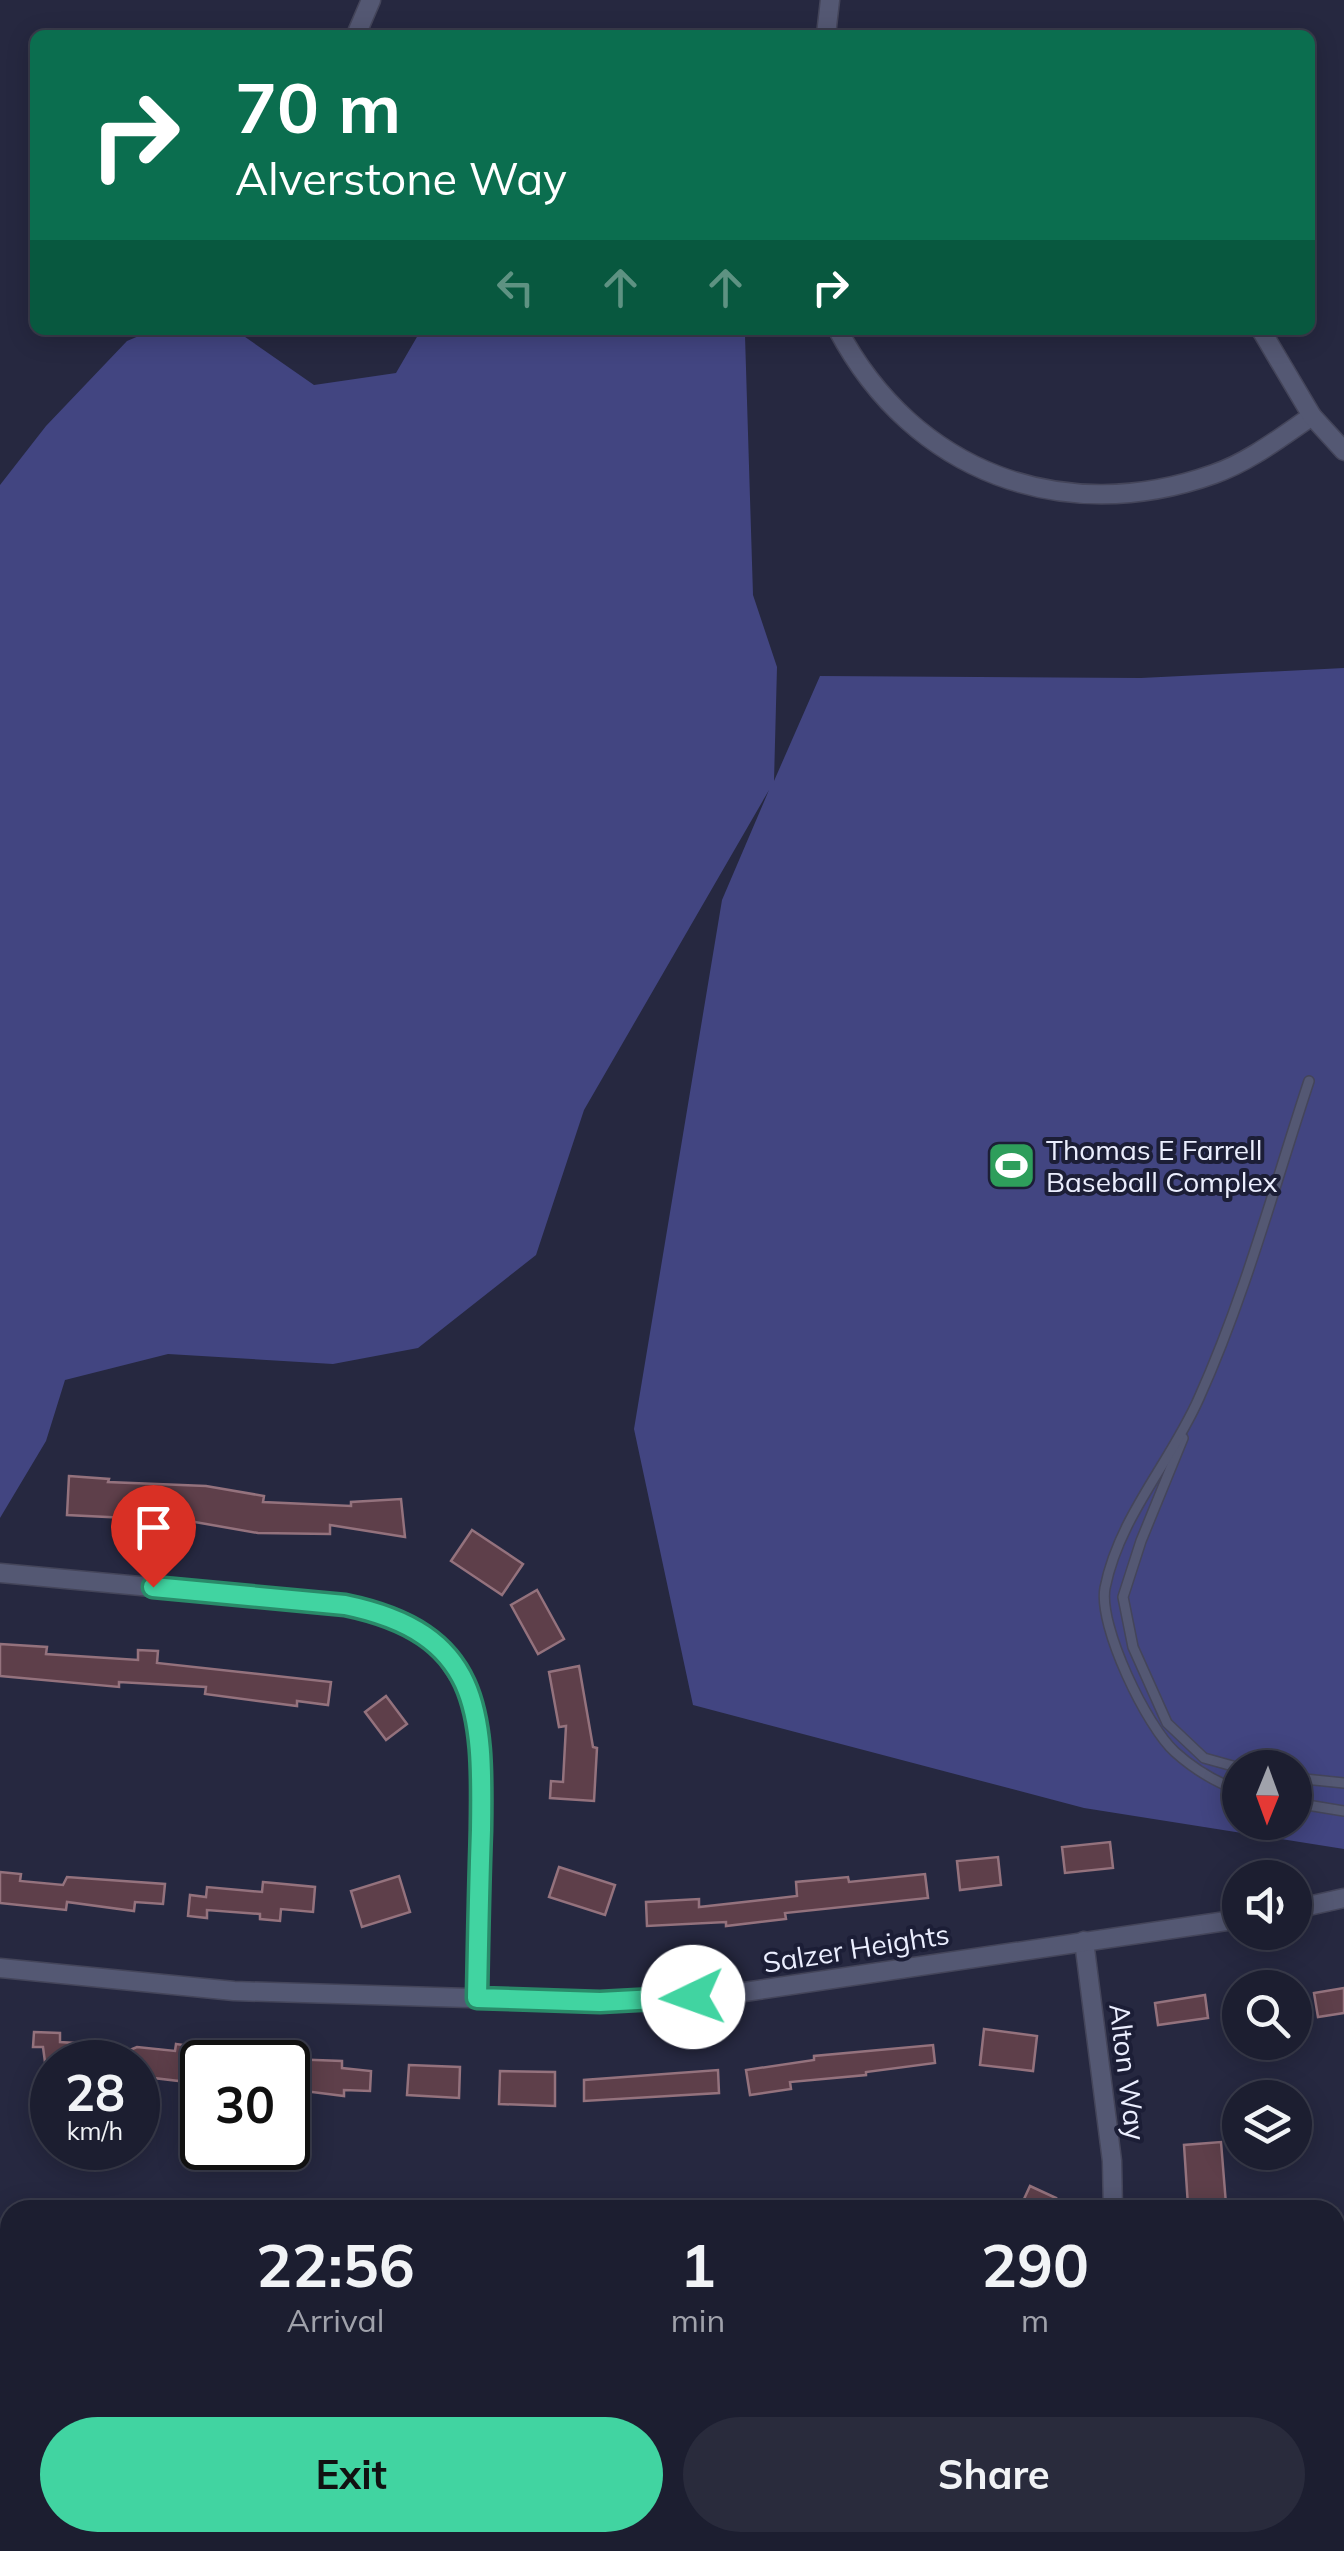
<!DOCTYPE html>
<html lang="en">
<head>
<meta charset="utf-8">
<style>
  :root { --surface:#1c1e30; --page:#292b3c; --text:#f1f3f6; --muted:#a0a2ab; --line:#3a3c4c; --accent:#41d4a1 }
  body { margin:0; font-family:Mulish,sans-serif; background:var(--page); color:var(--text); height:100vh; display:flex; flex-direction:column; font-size:38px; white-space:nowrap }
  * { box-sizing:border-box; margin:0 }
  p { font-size:32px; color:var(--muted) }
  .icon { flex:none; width:55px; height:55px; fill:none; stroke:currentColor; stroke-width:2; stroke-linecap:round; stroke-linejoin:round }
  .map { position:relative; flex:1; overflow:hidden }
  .drawer { position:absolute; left:0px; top:2200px; width:1345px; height:352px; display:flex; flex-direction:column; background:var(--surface); border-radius:30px 30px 0 0; box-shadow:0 5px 25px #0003,0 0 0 2px var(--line) }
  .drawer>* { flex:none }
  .guide { position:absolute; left:30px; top:30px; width:1285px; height:305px; border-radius:15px; box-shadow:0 5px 25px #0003,0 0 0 2px var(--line); background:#0b6e4f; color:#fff; overflow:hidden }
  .needle { width:65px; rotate:181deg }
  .buttons { position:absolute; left:1222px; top:1750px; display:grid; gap:20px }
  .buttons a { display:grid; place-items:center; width:90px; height:90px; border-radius:50%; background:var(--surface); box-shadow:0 5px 25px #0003,0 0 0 2px var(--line); font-size:50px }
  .speed { position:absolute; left:30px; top:2040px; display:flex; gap:20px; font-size:50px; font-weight:700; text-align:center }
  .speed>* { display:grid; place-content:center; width:130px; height:130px; border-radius:50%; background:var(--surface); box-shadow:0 5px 25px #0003,0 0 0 2px var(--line); line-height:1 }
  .speed small { font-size:25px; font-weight:400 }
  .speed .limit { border:5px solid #111; border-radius:15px; background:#fff; color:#111 }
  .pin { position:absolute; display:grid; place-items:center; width:85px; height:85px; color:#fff; margin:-102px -42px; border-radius:50% 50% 50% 0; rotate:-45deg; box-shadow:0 0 10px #0007 }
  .pin .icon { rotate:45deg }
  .me { position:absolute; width:110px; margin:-55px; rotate:267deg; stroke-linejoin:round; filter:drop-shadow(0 0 8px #0008) }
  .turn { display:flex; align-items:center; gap:35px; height:210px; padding:0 40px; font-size:45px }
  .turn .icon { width:130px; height:130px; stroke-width:2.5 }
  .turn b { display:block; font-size:70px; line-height:85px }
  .lanes { display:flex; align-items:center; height:95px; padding:0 40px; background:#0003; justify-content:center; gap:50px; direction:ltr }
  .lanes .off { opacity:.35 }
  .eta { display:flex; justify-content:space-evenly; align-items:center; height:170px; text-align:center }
  .eta b { font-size:60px; font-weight:700; line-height:70px }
  .action { display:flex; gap:20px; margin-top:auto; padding:20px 40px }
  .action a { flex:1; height:115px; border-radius:60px; background:var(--accent); color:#111; font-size:40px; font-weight:700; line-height:115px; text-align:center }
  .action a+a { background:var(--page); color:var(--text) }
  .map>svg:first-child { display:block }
  .green { fill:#424581; fill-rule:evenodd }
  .building { fill:#5e3f4a; stroke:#94727d; stroke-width:2.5 }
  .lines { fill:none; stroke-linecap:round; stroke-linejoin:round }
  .lane-casing { stroke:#44455a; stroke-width:12 }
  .street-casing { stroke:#44455a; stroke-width:21 }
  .lane { stroke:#545873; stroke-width:9 }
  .street { stroke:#545873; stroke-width:18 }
  .route-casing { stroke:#2a8a69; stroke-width:25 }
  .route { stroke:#41d4a1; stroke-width:18 }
  .labels { text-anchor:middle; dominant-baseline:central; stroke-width:8; stroke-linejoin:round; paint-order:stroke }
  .poi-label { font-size:28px; fill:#ebeefe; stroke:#1c1e36; text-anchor:start }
  .street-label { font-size:28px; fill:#ebeefe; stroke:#1c1e36 }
</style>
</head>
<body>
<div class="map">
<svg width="1344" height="2551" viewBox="0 0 1344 2551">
  <rect width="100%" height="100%" fill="#262840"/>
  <path class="green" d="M 153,330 L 235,330 L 314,385 L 396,373 L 421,330 L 740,330 L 745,336 L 753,595 L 777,667 L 774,781 L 820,676 L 1141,678 L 1344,668 L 1344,1849 L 1084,1808 L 693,1705 L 634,1429 L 722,900 L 769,790 L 584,1110 L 536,1255 L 418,1348 L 333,1364 L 168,1354 L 65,1380 L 46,1441 L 0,1518 L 0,485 L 46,426 L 127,341 ZM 1240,1768 L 1295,1768 L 1295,1822 L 1240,1822 Z"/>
  <g class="building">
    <path d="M 69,1476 L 109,1479 L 108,1482 L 206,1486 L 264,1496 L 263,1502 L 351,1506 L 351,1502 L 401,1499 L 405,1537 L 330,1525 L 330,1534 L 258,1533 L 189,1521 L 67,1515 Z"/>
    <path d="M 472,1530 L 523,1564 L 502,1595 L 451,1561 Z"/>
    <path d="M 537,1590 L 564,1639 L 538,1654 L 511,1605 Z"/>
    <path d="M 0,1644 L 47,1647 L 46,1654 L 138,1660 L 138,1650 L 158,1651 L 157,1663 L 331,1682 L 328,1705 L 297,1701 L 297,1706 L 205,1694 L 206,1687 L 119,1682 L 119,1687 L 0,1676 Z"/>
    <path d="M 579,1666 L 593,1747 L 597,1748 L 594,1801 L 550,1798 L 551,1781 L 563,1782 L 566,1726 L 559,1727 L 549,1672 Z"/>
    <path d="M 386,1696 L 407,1724 L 386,1740 L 365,1712 Z"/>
    <path d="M 1110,1842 L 1113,1868 L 1065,1873 L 1062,1847 Z"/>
    <path d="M 998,1857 L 1001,1885 L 960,1890 L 957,1861 Z"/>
    <path d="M 559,1867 L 615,1885 L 605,1915 L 549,1897 Z"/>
    <path d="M 0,1872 L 21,1874 L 20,1881 L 63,1885 L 67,1877 L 165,1884 L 163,1904 L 135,1902 L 134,1911 L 67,1902 L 66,1910 L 0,1903 Z"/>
    <path d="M 925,1874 L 928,1898 L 785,1913 L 786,1919 L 726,1926 L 726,1922 L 647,1926 L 646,1902 L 699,1899 L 699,1907 L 797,1896 L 796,1882 L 848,1877 L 849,1882 Z"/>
    <path d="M 399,1876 L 410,1912 L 362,1927 L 351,1891 Z"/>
    <path d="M 263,1882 L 315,1887 L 313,1912 L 281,1909 L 280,1921 L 260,1919 L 260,1914 L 207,1910 L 207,1918 L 188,1916 L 190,1895 L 206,1897 L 207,1887 L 262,1892 Z"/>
    <path d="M 1344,1988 L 1344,2013 L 1318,2017 L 1314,1993 Z"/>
    <path d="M 1205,1995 L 1208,2018 L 1158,2025 L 1155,2003 Z"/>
    <path d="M 984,2029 L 1037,2036 L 1033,2071 L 980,2065 Z"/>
    <path d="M 34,2032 L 60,2033 L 60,2042 L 91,2044 L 90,2062 L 45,2062 L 43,2047 L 33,2047 Z"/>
    <path d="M 176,2044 L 198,2047 L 197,2054 L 202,2055 L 202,2077 L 196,2077 L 196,2083 L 153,2078 L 153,2082 L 138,2081 L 138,2062 L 100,2062 L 137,2047 L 175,2051 Z"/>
    <path d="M 933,2045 L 935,2063 L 866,2072 L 866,2075 L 790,2082 L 791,2089 L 750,2095 L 746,2070 L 814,2060 L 814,2056 Z"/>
    <path d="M 288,2059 L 342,2061 L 342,2068 L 371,2071 L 370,2091 L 344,2090 L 344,2096 L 288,2089 Z"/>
    <path d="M 409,2065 L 460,2067 L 459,2098 L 407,2095 Z"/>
    <path d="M 718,2070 L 719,2093 L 584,2101 L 584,2080 Z"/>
    <path d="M 500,2071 L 555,2072 L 555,2106 L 499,2104 Z"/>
    <path d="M 1221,2142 L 1226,2204 L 1188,2206 L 1184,2145 Z"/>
    <path d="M 1030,2186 L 1056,2198 L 1051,2210 L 1019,2210 Z"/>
  </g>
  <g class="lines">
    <defs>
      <g id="lane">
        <path d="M 1183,1438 L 1141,1541 L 1123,1597 L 1133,1647 L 1167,1723 L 1204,1758 L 1240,1768"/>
        <path d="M 1295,1778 L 1344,1783"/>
        <path d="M 1240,1791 C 1215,1782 1195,1770 1175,1752 C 1147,1727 1098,1626 1105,1588 C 1119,1517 1171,1462 1199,1398 C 1245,1296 1274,1187 1309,1081"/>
        <path d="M 1295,1803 L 1344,1811"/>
      </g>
      <g id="street">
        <path d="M 356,35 L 371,0"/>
        <path d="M 826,35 L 830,0"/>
        <path d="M 838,330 C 913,472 1063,528 1214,474 C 1249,462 1281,437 1312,416"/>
        <path d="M 1261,330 L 1312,416 L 1344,451"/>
        <path d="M 0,1573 L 345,1605 L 404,1622 L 441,1649 L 467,1688 L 480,1736 L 477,1998"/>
        <path d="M 1295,1909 L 1344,1898"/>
        <path d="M 1084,1941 L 1112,2161 L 1113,2210"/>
        <path d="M 0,1968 L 234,1991 L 600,2002 L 724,1995 L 1240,1919"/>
        <path d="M 0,2382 L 10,2381"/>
        <path d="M 667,2542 L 667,2551"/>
      </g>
    </defs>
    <use href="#lane" class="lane-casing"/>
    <use href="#street" class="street-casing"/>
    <use href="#lane" class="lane"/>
    <use href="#street" class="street"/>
  </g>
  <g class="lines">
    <defs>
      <path id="route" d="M 153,1587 L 345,1605 C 481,1633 483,1711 481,1830 C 479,1886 478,1942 477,1998 L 600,2002 L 693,1997"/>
    </defs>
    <use href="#route" class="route-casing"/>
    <use href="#route" class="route"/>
  </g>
  <defs>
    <symbol id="stadium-square" viewBox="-11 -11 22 22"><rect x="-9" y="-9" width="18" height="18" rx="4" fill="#2e9e5b" stroke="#1c1e36"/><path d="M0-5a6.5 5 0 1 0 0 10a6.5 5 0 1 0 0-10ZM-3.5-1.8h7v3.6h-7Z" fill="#fff"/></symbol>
  </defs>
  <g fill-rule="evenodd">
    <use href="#stadium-square" x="984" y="1138" width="55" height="55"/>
  </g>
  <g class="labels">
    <g class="poi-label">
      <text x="1046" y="1149">Thomas E Farrell<tspan x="1046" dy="32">Baseball Complex</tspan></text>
    </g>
    <g class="street-label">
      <text transform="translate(856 1948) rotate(-9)">Salzer Heights</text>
      <text transform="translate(1128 2072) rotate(83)">Alton Way</text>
    </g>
  </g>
</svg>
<div class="buttons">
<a><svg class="needle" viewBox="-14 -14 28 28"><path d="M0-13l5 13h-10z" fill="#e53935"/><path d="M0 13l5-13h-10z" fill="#a0a2ab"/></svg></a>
<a><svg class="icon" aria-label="sound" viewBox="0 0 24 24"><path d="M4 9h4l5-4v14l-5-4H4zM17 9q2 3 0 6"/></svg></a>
<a><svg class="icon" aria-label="search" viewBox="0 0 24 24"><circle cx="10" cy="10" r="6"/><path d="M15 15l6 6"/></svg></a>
<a><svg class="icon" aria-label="layers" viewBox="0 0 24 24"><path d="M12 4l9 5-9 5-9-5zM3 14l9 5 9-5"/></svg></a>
</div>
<div class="speed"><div>28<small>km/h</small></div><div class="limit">30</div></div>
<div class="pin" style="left:153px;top:1587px;background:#d93025"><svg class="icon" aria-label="arrive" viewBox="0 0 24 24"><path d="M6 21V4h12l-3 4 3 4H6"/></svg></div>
<svg class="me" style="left:693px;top:1997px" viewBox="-20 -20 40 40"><circle r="19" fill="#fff"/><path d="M0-13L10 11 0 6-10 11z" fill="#41d4a1"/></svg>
<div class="guide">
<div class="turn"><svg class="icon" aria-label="right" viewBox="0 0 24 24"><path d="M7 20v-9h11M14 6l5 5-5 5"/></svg><div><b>70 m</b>Alverstone Way</div></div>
<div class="lanes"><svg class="icon off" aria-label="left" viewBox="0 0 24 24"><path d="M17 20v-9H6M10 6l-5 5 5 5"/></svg><svg class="icon off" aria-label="ahead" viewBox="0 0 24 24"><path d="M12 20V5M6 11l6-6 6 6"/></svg><svg class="icon off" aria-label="ahead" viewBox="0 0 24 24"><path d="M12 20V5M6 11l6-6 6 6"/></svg><svg class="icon" aria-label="right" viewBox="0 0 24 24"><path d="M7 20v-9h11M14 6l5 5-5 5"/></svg></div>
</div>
<section class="drawer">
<div class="eta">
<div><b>22:56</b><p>Arrival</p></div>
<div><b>1</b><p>min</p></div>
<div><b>290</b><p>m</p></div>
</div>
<div class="action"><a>Exit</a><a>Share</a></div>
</section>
</div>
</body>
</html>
